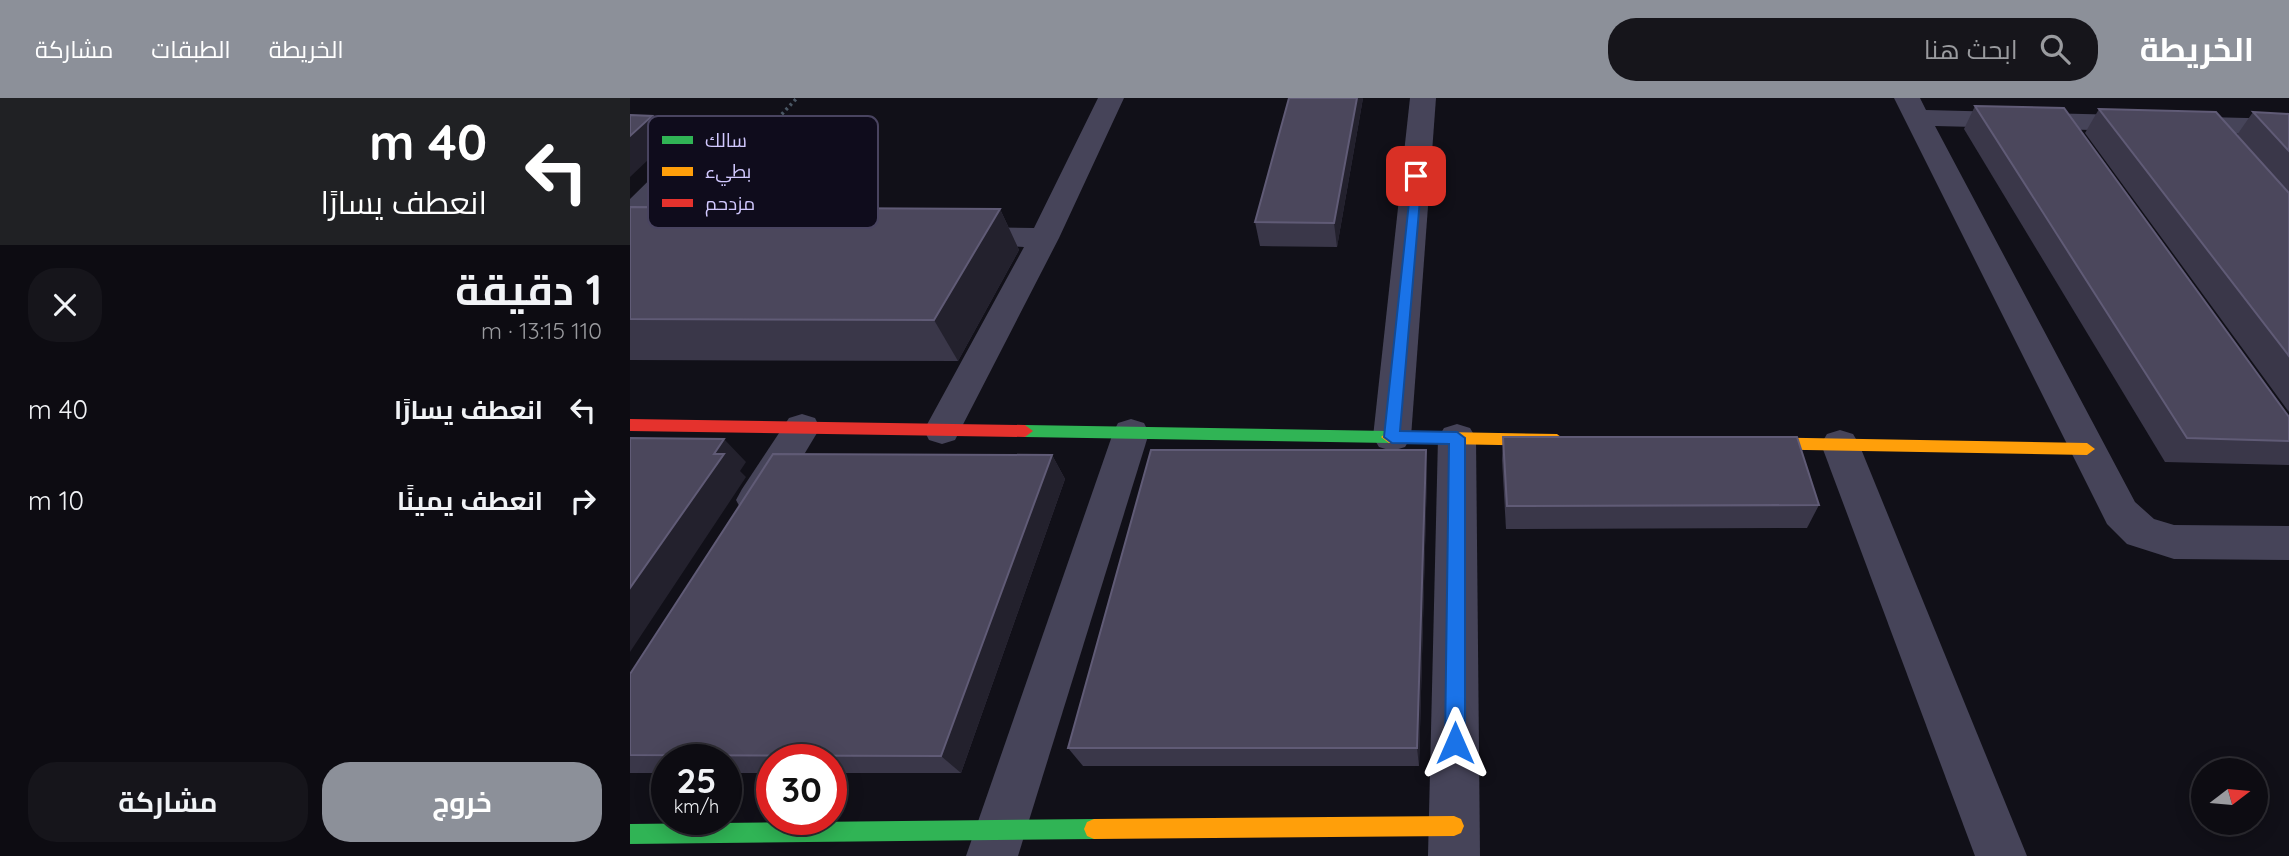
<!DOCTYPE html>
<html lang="ar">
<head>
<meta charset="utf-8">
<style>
  :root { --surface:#0d0c12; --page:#16151b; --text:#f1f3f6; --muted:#9a9b9f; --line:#2d2c32; --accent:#8c9099 }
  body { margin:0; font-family:Quicksand,Cairo,sans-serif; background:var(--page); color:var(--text); direction:rtl; height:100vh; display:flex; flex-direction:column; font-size:26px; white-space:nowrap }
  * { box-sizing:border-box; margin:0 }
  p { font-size:23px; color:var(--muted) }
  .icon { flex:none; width:38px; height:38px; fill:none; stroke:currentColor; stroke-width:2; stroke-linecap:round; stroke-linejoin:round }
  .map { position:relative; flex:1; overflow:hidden; direction:ltr }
  .side { display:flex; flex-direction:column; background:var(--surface); width:630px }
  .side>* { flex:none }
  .top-card { background:#202124; color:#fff; overflow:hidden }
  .needle { width:46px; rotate:74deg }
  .tools { position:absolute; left:1561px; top:660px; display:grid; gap:14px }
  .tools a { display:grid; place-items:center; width:77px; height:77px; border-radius:50%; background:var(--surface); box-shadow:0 4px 18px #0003,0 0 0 2px var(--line); font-size:35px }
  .speed { position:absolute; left:21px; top:646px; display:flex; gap:14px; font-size:35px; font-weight:700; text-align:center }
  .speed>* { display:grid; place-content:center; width:91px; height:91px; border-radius:50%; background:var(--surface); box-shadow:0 4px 18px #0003,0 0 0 2px var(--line); line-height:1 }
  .speed small { font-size:18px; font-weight:400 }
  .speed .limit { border:10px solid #d22; background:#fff; color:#111 }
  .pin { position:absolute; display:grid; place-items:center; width:60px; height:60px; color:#fff; margin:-30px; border-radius:14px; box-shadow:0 4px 10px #0006 }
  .me { position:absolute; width:77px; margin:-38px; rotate:0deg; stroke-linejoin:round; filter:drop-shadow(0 0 5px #0008) }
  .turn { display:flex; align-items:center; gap:24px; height:147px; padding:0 28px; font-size:32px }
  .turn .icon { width:91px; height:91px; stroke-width:2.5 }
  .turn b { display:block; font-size:49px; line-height:60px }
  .round { display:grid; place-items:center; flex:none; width:74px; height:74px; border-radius:28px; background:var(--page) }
  .summary { display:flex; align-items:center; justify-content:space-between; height:119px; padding:0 28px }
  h1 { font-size:42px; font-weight:700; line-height:52px }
  .button { display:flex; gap:14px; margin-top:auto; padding:14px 28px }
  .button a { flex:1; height:80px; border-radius:28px; background:var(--accent); color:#fff; font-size:28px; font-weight:700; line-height:80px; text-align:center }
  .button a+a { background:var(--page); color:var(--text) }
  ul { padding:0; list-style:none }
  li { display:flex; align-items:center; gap:21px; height:91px; padding:0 28px }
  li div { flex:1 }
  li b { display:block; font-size:26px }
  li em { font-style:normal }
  header { display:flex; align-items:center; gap:42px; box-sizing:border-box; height:98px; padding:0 35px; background:var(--accent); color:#fff }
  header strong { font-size:33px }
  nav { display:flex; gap:38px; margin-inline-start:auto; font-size:24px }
  .search { width:490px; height:63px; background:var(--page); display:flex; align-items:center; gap:18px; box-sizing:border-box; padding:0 24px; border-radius:28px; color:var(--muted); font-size:26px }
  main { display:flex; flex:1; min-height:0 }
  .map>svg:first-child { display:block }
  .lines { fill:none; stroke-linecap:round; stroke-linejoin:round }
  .path { stroke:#4a5764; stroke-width:3.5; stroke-dasharray:2.5 3.5; stroke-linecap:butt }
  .street { fill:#464459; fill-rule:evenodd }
  .fast { fill:#30b455; fill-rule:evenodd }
  .slow { fill:#ff9f0a; fill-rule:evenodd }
  .jam { fill:#e5322d; fill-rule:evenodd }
  .wall { fill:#3a3749 }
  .shaded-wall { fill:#23212d }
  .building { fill:#4b475c; stroke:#605b76; stroke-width:2 }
  .route { fill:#1a73e8; stroke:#114b97; stroke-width:2 }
  .key { fill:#0f0c1c; stroke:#494460; stroke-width:2 }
  .key-label { font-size:19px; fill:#d1c8fe }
</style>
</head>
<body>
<header>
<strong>الخريطة</strong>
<div class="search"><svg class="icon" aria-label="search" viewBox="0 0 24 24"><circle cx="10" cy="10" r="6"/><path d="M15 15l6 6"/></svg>ابحث هنا</div>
<nav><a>الخريطة</a><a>الطبقات</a><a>مشاركة</a></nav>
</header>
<main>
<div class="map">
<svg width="1659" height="758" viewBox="0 0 1659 758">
  <rect width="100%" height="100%" fill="#111018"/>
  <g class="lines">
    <path class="path" d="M 123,33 L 136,33 L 167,0"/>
    <g class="street">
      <path d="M 468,0 L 494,0 L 429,140 L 325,342 L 312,346 L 299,342 L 294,332 L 394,149 L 321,145 L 317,138 L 321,131 L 332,129 L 404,130 Z"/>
      <path d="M 780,0 L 806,0 L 781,339 L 775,349 L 762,353 L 749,349 L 743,339 Z"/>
      <path d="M 1264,0 L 1290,0 L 1296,12 L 1659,21 L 1659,37 L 1305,28 L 1505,404 L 1524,421 L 1544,427 L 1659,428 L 1659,462 L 1544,461 L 1497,446 L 1477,426 Z"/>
      <path d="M 0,22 L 84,25 L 93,27 L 97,33 L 10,124 L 0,127 L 0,101 L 62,40 L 0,38 Z"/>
      <path d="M 172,316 L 185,320 L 190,330 L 140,413 L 126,418 L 112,413 L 106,402 L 112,391 L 159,320 Z"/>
      <path d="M 501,321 L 514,325 L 519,335 L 388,758 L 336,758 L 483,335 L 488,325 Z"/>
      <path d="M 827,326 L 840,330 L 846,340 L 850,758 L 798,758 L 808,340 L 814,330 Z"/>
      <path d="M 1210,332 L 1223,336 L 1229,346 L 1397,758 L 1345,758 L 1191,346 L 1197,336 Z"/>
    </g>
    <g class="fast">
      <path d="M 395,327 L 759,333 L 767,339 L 759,345 L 395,339 L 387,333 Z"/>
      <path d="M 464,721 L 471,724 L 474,731 L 471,738 L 464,741 L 0,746 L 0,726 Z"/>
    </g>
    <g class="slow">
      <path d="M 759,333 L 927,336 L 935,342 L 927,348 L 759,345 L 751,339 Z"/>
      <path d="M 1116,339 L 1457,345 L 1465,351 L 1457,357 L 1116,351 L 1108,345 Z"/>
      <path d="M 824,718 L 831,721 L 834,728 L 831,735 L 824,738 L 464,741 L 457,738 L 454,731 L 457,724 L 464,721 Z"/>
    </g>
    <path class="jam" d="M 0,321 L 395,327 L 403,333 L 395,339 L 0,333 Z"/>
  </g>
  <g class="wall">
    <path d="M 733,0 L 707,149 L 630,148 L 625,124 Z"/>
    <path d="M 1345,8 L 1659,319 L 1659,367 L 1535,364 L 1334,31 Z"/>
    <path d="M 1469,11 L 1607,37 L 1623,14 L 1659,16 L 1659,314 L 1455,35 Z"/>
    <path d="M 0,109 L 370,111 L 389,152 L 328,263 L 0,262 Z"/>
    <path d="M 873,339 L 1189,407 L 1177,430 L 876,431 L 872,362 Z"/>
    <path d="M 422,357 L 435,381 L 331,675 L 201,675 L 201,662 L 142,662 L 142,675 L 96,675 L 96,662 L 37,662 L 37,675 L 0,675 L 0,576 Z"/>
    <path d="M 797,376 L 789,668 L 453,668 L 438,650 Z"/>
  </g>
  <g class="shaded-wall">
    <path d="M 727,0 L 733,0 L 707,149 L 704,125 Z"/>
    <path d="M 22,18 L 39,42 L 0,79 L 0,38 Z"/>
    <path d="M 370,111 L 389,152 L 328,263 L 304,222 Z"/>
    <path d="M 94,341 L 116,364 L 110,373 L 116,379 L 0,554 L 0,490 Z"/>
    <path d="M 796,352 L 797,376 L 789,668 L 787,650 Z"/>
    <path d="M 422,357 L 435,381 L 331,675 L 311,658 Z"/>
  </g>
  <g class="building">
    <path d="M 659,0 L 727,0 L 704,125 L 625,124 Z"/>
    <path d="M 1345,8 L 1434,10 L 1659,319 L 1659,343 L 1557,340 Z"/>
    <path d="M 1469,11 L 1586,14 L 1659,95 L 1659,258 Z"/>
    <path d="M 1623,14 L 1659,16 L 1659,53 Z"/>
    <path d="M 0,17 L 22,18 L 0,38 Z"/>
    <path d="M 0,109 L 370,111 L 304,222 L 0,221 Z"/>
    <path d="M 873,339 L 1167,339 L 1189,407 L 877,408 Z"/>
    <path d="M 0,340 L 94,341 L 84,356 L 94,356 L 0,490 Z"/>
    <path d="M 521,352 L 796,352 L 787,650 L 438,650 Z"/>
    <path d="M 143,356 L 422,357 L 311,658 L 0,657 L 0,576 Z"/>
  </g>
  <path class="route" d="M 782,76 L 792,78 L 770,333 L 827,334 L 835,340 L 835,645 L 832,651 L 825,654 L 818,651 L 815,645 L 819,346 L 762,345 L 754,339 Z"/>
  <rect x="18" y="18" width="230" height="112" rx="10" class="key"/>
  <rect x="32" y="38" width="31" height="8" fill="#30b455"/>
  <rect x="32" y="69" width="31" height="9" fill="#ff9f0a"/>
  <rect x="32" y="101" width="31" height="8" fill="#e5322d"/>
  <g class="key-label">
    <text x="75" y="49">سالك</text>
    <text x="75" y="80">بطيء</text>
    <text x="75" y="112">مزدحم</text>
  </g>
</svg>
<div class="tools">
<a><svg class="needle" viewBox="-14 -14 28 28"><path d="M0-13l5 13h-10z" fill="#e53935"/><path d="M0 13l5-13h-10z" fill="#9a9b9f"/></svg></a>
</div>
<div class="speed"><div>25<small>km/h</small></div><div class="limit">30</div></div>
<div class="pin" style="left:786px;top:78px;background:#d93025"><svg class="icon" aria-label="arrive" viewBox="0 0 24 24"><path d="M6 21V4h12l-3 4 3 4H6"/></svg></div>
<svg class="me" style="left:825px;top:645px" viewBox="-20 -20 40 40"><path d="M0-17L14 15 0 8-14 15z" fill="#1a73e8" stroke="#fff" stroke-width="4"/></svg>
</div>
<section class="side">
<div class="top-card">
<div class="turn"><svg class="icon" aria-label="left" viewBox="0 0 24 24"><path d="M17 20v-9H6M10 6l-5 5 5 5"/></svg><div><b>40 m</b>انعطف يسارًا</div></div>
</div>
<div class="summary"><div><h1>1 دقيقة</h1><p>110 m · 13:15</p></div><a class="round"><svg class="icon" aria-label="close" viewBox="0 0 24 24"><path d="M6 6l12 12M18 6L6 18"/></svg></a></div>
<ul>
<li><svg class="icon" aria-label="left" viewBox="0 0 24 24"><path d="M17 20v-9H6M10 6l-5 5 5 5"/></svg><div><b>انعطف يسارًا</b></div><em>40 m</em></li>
<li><svg class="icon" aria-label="right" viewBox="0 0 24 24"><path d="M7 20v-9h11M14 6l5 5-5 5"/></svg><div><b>انعطف يمينًا</b></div><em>10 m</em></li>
</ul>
<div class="button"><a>خروج</a><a>مشاركة</a></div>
</section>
</main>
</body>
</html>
